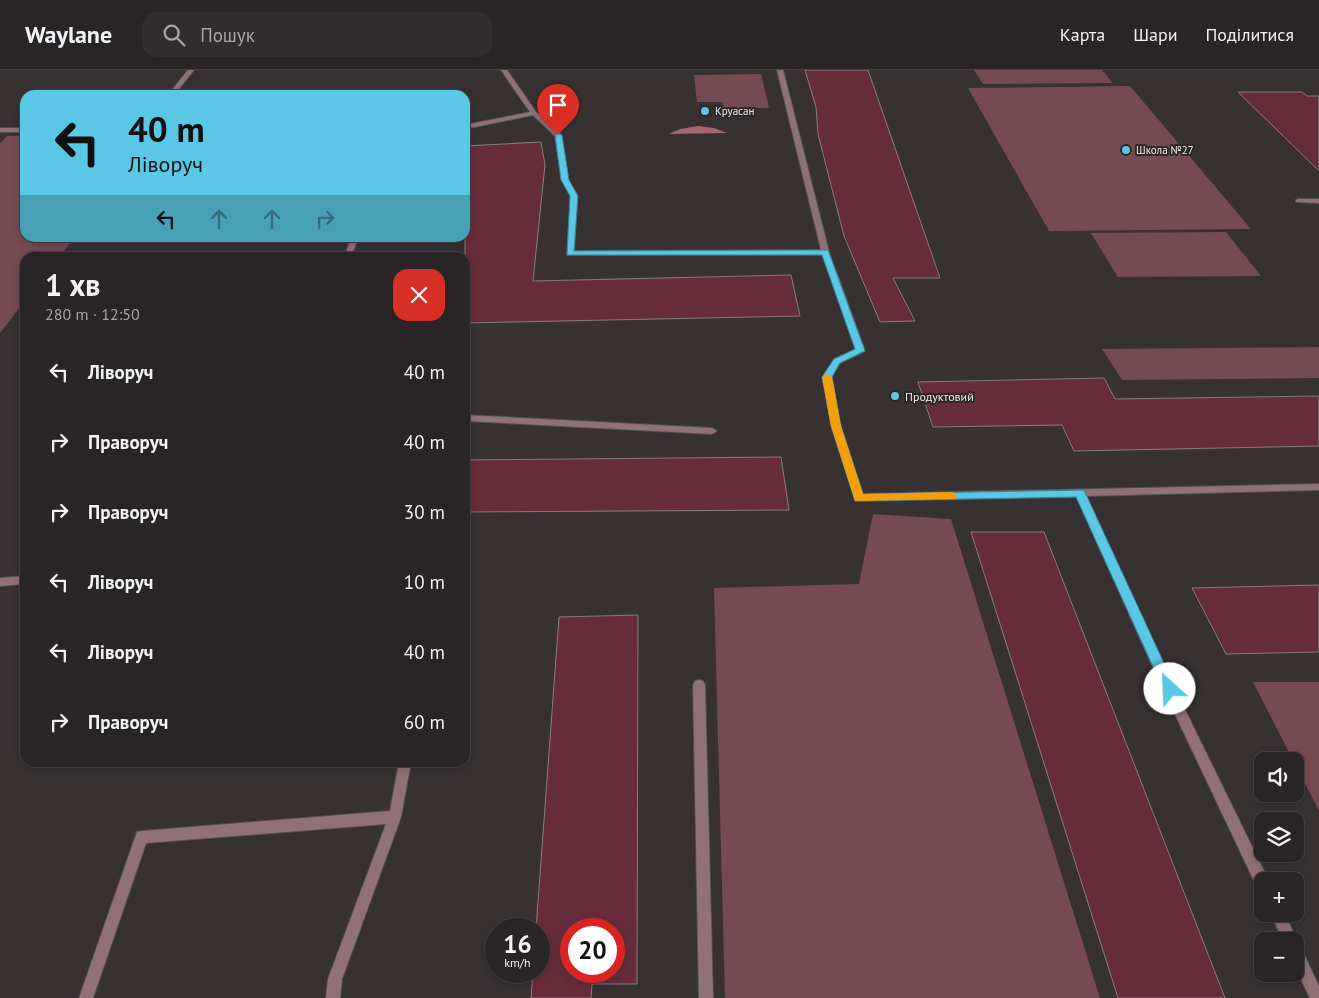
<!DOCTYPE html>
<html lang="uk">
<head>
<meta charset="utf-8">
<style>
  :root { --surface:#292526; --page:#312d2e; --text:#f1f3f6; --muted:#a5a5a7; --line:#454243 }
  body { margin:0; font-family:"PT Sans",sans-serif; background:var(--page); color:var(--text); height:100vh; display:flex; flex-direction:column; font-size:19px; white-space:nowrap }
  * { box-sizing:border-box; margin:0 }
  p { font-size:16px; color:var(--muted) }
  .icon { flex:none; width:28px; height:28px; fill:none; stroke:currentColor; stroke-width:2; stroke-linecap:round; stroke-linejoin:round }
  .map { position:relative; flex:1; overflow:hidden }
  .drawer { position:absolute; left:20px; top:182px; width:450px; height:515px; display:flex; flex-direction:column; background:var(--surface); border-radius:15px; box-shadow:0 2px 8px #0003,0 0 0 1px var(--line) }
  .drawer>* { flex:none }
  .hud { position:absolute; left:20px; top:20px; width:450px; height:152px; border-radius:15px; box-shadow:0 2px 8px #0003,0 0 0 1px var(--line); background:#5ac8e5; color:#111; overflow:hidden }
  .buttons { position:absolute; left:1254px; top:682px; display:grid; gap:10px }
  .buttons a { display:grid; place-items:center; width:50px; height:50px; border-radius:10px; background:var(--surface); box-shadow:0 2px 8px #0003,0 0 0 1px var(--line); font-size:25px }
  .speed { position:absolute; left:485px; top:848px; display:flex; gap:10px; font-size:25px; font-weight:700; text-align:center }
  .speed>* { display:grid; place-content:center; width:65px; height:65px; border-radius:50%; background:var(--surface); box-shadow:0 2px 8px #0003,0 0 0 1px var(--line); line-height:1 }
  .speed small { font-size:12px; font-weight:400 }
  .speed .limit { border:8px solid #d22; background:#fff; color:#111 }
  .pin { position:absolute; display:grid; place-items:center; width:42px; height:42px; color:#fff; margin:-51px -21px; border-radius:50% 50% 50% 0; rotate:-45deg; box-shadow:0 0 5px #0007 }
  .pin .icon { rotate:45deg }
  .me { position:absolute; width:55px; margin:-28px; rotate:335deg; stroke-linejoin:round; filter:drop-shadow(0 0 4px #0008) }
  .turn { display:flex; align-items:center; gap:18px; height:105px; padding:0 25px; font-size:22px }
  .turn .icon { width:65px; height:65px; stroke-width:2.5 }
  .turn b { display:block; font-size:35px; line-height:42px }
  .lanes { display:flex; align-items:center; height:48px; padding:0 25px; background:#0003; justify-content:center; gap:25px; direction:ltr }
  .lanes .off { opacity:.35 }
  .round { display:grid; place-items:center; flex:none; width:52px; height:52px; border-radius:15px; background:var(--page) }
  .overview { display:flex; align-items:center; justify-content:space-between; height:85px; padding:0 25px }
  h1 { font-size:30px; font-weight:600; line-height:38px }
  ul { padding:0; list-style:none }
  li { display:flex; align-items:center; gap:15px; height:70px; padding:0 25px }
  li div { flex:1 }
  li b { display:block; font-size:19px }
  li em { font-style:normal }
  header { display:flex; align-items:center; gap:30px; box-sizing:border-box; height:70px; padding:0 25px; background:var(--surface); border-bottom:1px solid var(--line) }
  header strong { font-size:24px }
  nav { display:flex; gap:28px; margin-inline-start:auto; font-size:18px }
  .search { width:350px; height:45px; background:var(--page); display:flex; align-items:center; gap:12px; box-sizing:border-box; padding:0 18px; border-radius:15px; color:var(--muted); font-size:19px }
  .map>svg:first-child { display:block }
  .green { fill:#754b53 }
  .water { fill:#a76571 }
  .building { fill:#672c39; stroke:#867f80; fill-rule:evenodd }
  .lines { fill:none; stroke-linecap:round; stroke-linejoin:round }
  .lane-casing { stroke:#544f50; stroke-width:2 }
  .lane { fill:#907176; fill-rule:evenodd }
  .route { fill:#5ac8e5; stroke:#3a8295 }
  .slow { fill:#f59e0b }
  .poi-dot { fill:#5ac8e5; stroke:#2d2728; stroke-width:2 }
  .labels { text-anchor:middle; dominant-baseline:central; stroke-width:4; stroke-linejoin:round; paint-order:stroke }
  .far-poi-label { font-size:11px; fill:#efebeb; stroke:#2d2728; text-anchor:start }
  .poi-label { font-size:12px; fill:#efebeb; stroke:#2d2728; text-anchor:start }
</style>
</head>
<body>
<header>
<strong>Waylane</strong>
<div class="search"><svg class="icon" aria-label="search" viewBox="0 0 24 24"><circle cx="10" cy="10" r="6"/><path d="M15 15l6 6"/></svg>Пошук</div>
<nav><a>Карта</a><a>Шари</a><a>Поділитися</a></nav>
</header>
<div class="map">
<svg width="1319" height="928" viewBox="0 0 1319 928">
  <rect width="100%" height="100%" fill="#373132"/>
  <g class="green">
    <path d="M 974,0 L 1102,0 L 1113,13 L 983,14 Z"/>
    <path d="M 761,4 L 769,38 L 724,38 L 722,32 L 697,32 L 694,5 Z"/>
    <path d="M 1130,16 L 1251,159 L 1049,161 L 968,18 Z"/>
    <path d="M 7,66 L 25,66 L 25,168 L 74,168 L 59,187 L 25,188 L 25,231 L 0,263 L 0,73 Z"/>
    <path d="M 1226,162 L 1261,206 L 1118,207 L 1091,163 Z"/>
    <path d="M 1319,277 L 1319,308 L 1122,310 L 1102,279 Z"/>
    <path d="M 873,444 L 951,449 L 1100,928 L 725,928 L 714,518 L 859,514 Z"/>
    <path d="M 1253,612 L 1319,612 L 1319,741 Z"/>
  </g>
  <path class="water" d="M 698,56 L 714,58 L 727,63 L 669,64 L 680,59 Z"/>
  <g class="building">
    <path d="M 805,0 L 868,0 L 940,208 L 893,208 L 915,251 L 880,252 L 844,166 L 818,64 L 816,37 Z"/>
    <path d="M 1238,22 L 1302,22 L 1307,26 L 1319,26 L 1319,101 Z"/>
    <path d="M 541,72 L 545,95 L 533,211 L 791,205 L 800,246 L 465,253 L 465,76 Z"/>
    <path d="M 1104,308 L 1115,329 L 1319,326 L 1319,376 L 1074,381 L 1062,355 L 933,357 L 918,312 Z"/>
    <path d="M 781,387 L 789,440 L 465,442 L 465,390 Z"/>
    <path d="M 971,462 L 1044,462 L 1225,928 L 1118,928 Z"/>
    <path d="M 1319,515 L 1319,582 L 1226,584 L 1192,518 Z"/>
    <path d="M 638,545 L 637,914 L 592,914 L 591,928 L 531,928 L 533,901 L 539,901 L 539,859 L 536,859 L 559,547 ZM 571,859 L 614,859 L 614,901 L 571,901 Z"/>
  </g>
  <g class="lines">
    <defs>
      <g id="lane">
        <path d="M 188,0 L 194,0 L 174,25 L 168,25 Z"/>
        <path d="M 501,0 L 507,0 L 536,42 L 561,65 L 568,110 L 577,126 L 574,181 L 821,180 L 777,0 L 783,0 L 829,182 L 865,281 L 840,293 L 831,307 L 840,356 L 863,424 L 1319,414 L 1319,420 L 1086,426 L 1166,601 L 1267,807 L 1268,811 L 1262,811 L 1262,818 L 1257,817 L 1155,602 L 1077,427 L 856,431 L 832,356 L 823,307 L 834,289 L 856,280 L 822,184 L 567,185 L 571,126 L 562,110 L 555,66 L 533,45 L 465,59 L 465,55 L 530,42 Z"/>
        <rect x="0" y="58" width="25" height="4"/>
        <path d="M 1298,129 L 1319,129 L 1319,133 L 1296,132 L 1296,130 Z"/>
        <path d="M 351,168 L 358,168 L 351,188 L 344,188 Z"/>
        <path d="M 465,345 L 712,358 L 717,361 L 712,364 L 465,351 Z"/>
        <path d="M 25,506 L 25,514 L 0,516 L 0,508 Z"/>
        <path d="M 699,610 L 703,611 L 705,615 L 713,928 L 699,928 L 693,615 L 695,611 Z"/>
        <path d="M 399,692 L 411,692 L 401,747 L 342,909 L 340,928 L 326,928 L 328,909 L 386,754 L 146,773 L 93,928 L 79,928 L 137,762 L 142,761 L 390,741 Z"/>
        <path d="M 1271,844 L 1285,844 L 1297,871 L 1296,874 L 1300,876 L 1319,916 L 1319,928 L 1310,928 L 1295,897 L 1295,871 L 1283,871 Z"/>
      </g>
    </defs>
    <use href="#lane" class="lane-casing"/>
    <use href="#lane" class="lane"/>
  </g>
  <path class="route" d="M 558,63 L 562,65 L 569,110 L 578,126 L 574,181 L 828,180 L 865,281 L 840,293 L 832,307 L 841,356 L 863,424 L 1084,420 L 1176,619 L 1174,623 L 1170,625 L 1165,623 L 1076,427 L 855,431 L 831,356 L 822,307 L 834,289 L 855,279 L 822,185 L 567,185 L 570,126 L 561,110 L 555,65 Z"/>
  <path class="slow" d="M 827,304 L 832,307 L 841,356 L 863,424 L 951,422 L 955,423 L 957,426 L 955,429 L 855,431 L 831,356 L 822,307 Z"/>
  <g class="poi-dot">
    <circle cx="705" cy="41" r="5"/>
    <circle cx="1126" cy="80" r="5"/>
    <circle cx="895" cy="326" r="5"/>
  </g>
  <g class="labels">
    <g class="far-poi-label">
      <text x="715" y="41">Круасан</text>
      <text x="1136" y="80">Школа №27</text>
    </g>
    <g class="poi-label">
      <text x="905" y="326">Продуктовий</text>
    </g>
  </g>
</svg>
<div class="buttons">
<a><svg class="icon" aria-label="sound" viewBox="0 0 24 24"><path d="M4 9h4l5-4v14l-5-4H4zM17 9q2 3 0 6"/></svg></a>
<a><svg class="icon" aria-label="layers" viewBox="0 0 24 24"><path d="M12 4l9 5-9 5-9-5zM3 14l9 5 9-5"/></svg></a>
<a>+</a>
<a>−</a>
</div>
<div class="speed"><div>16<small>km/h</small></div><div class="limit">20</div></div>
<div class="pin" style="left:558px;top:65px;background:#d93025"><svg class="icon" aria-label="arrive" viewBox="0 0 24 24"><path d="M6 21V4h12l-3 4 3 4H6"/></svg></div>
<svg class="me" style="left:1170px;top:619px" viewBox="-20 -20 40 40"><circle r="19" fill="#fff"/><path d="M0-13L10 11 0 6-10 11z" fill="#5ac8e5"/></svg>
<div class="hud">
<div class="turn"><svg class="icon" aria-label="left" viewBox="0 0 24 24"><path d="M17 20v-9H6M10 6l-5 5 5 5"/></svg><div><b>40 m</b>Ліворуч</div></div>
<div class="lanes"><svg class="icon" aria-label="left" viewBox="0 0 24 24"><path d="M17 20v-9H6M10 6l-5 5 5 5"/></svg><svg class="icon off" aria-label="ahead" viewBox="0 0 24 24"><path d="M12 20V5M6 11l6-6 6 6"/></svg><svg class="icon off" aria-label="ahead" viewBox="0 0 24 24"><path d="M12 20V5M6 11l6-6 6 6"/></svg><svg class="icon off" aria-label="right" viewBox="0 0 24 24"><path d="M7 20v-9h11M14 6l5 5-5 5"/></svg></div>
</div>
<section class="drawer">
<div class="overview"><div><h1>1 хв</h1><p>280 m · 12:50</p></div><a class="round" style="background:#d93025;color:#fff"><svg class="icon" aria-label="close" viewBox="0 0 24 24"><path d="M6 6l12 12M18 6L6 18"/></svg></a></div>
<ul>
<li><svg class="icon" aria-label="left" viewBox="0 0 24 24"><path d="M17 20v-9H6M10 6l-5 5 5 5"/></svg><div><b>Ліворуч</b></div><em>40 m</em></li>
<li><svg class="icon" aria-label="right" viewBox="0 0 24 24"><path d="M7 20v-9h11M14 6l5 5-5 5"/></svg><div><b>Праворуч</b></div><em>40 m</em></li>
<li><svg class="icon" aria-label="right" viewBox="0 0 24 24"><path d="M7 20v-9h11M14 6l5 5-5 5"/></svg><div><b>Праворуч</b></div><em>30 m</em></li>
<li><svg class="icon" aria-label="left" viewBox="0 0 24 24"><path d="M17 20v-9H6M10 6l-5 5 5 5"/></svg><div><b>Ліворуч</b></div><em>10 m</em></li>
<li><svg class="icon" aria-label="left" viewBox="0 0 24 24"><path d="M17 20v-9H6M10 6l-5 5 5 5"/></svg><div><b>Ліворуч</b></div><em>40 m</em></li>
<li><svg class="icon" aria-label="right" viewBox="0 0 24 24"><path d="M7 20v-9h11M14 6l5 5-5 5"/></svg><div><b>Праворуч</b></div><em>60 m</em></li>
</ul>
</section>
</div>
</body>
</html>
